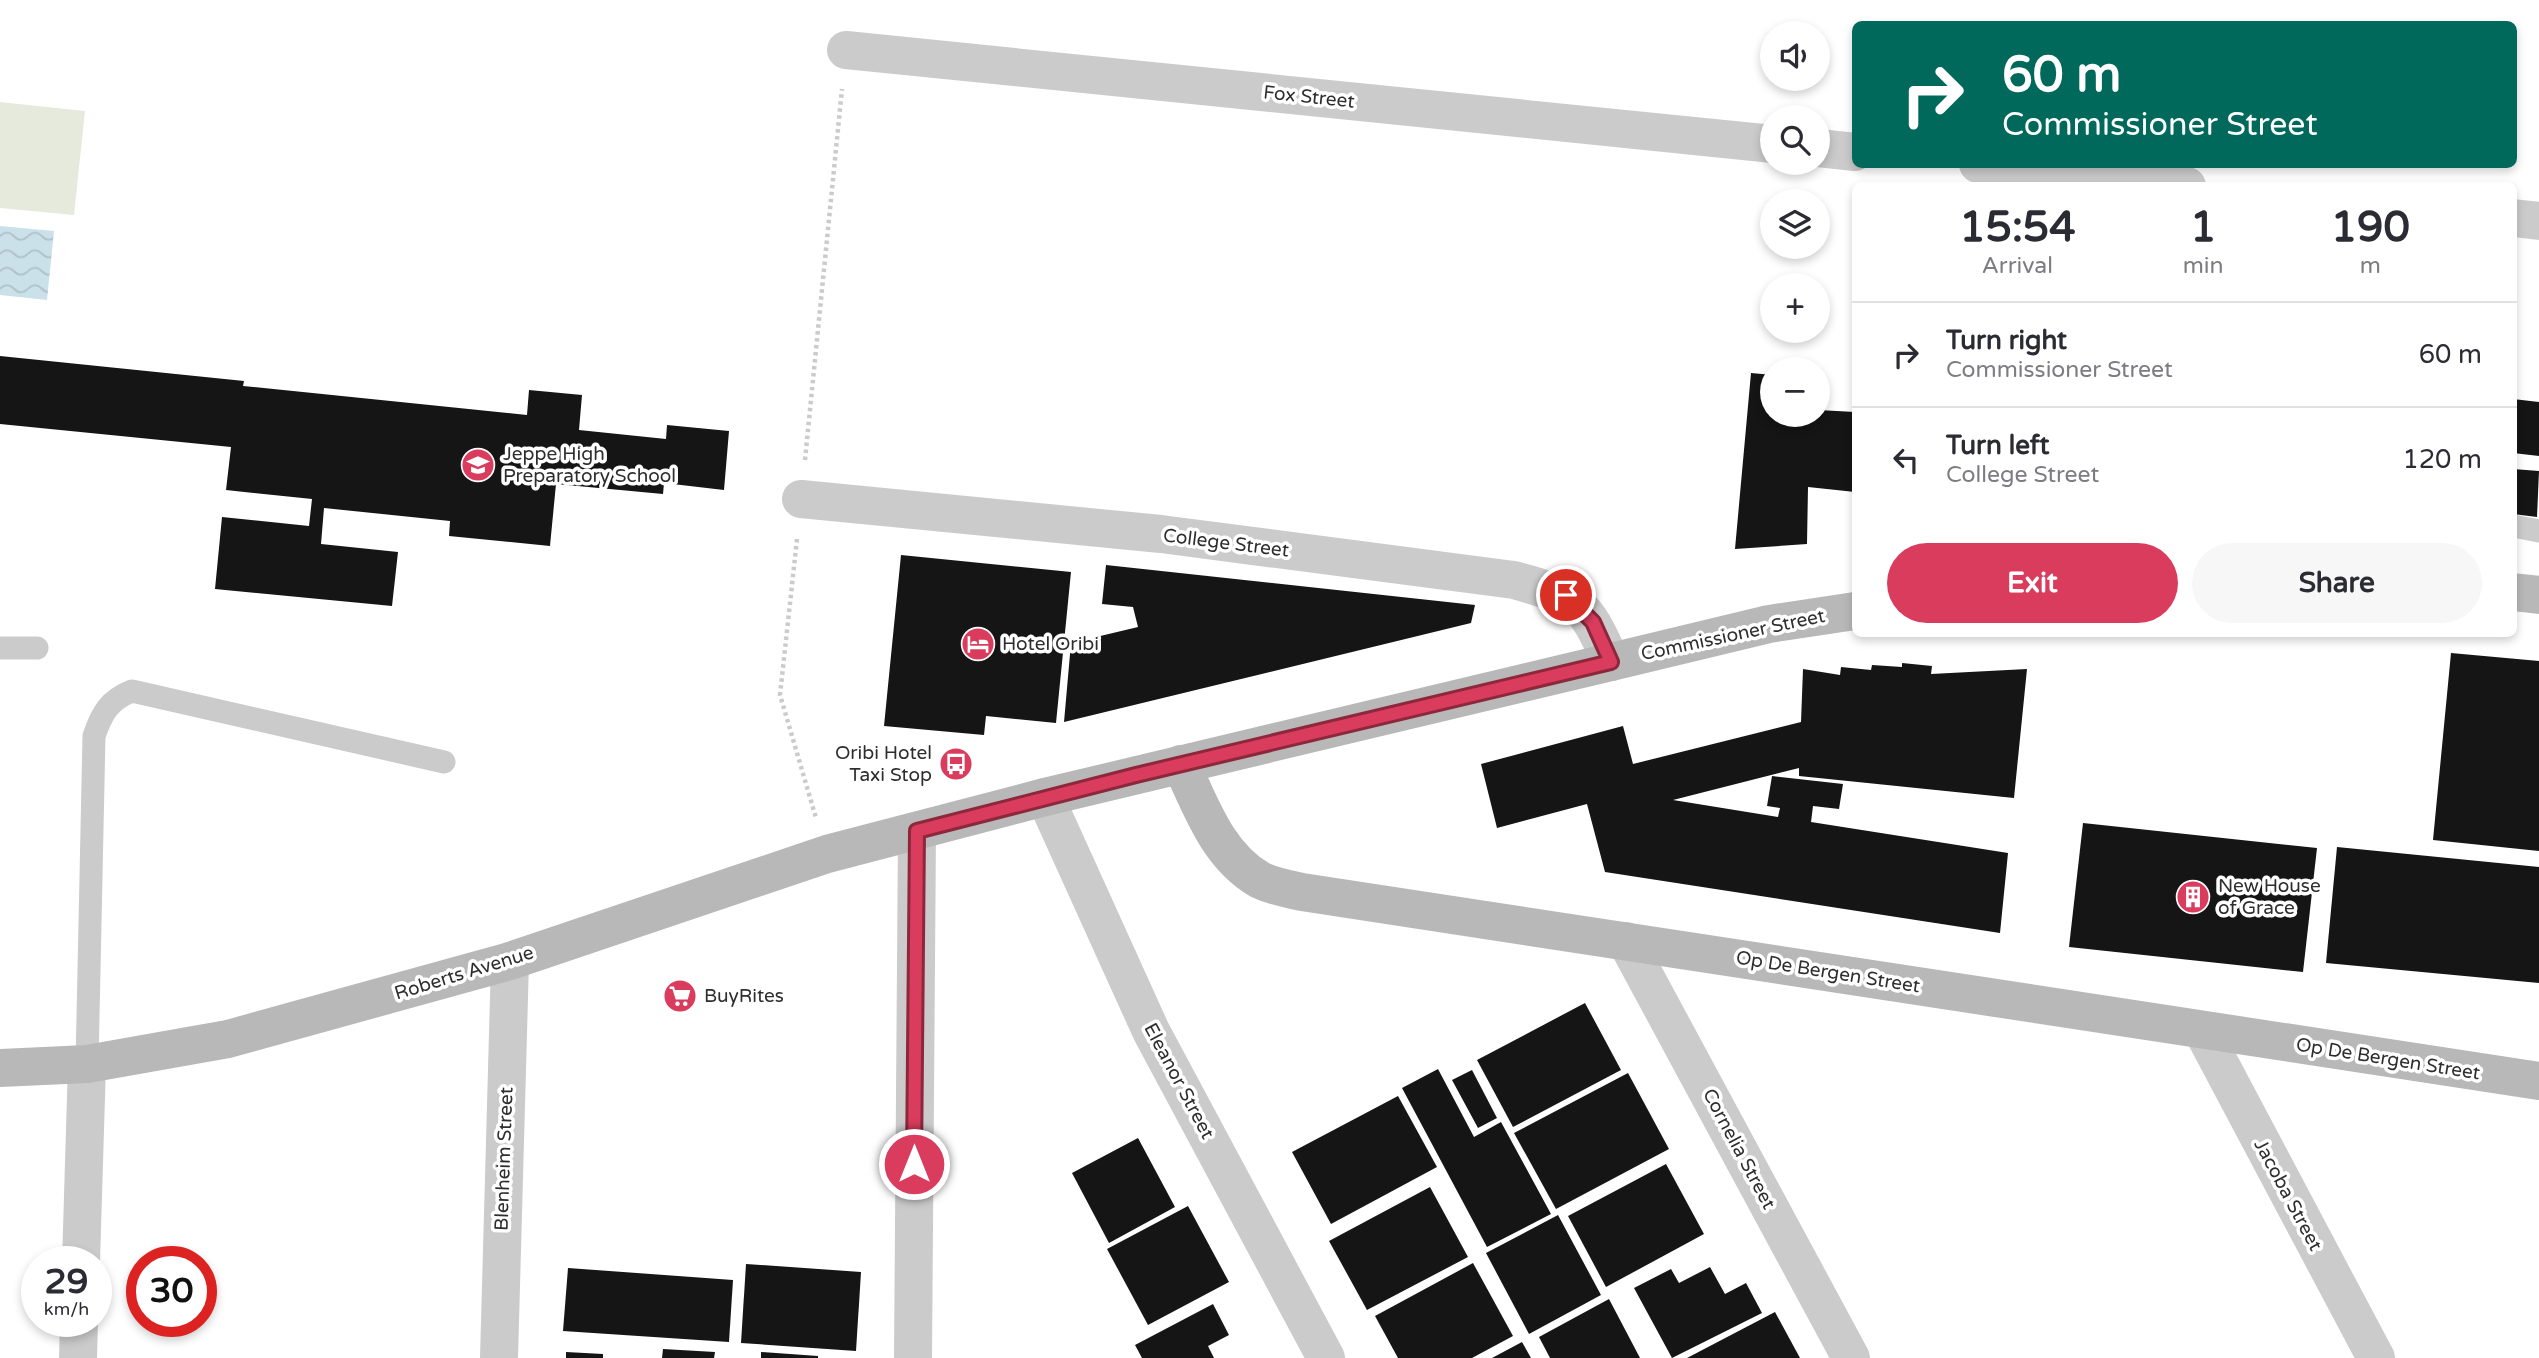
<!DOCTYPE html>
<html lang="en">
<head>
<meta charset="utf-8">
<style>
  :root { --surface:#fff; --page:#f7f7f7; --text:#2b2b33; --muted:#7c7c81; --line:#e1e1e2; --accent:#d93c5d }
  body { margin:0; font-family:"Varela Round",sans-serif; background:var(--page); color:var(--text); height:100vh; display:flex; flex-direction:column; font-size:26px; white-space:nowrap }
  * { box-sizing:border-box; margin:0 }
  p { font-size:23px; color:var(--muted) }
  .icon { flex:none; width:38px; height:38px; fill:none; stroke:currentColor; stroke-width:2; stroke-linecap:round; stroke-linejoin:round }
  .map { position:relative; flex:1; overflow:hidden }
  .panel { position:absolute; left:1852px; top:182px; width:665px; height:455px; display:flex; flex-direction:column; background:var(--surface); border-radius:10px; box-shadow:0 4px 10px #0003 }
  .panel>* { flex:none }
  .guide { position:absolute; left:1852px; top:21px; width:665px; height:147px; border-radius:10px; box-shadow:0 4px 10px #0003; background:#00695c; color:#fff; overflow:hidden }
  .controls { position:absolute; left:1760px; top:21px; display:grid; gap:14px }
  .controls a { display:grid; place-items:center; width:70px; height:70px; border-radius:50%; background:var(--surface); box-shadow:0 4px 10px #0003; font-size:35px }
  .speed { position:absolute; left:21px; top:1246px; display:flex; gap:14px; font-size:35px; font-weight:700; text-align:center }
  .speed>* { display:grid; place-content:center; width:91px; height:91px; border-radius:50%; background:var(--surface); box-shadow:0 4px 10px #0003; line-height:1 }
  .speed small { font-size:18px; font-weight:400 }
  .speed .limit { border:10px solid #d22; background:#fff; color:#111 }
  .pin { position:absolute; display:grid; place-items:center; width:60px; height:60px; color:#fff; margin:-30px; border:4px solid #fff; border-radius:50%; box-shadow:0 2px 7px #0007 }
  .me { position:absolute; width:77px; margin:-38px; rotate:0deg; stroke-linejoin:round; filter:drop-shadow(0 0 5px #0008) }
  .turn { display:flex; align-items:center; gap:24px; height:147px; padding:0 35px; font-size:32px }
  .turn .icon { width:91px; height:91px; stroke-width:2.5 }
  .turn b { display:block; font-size:49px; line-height:60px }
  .eta { display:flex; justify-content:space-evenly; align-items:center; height:119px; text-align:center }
  .eta b { font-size:42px; font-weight:800; line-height:49px }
  .button { display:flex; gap:14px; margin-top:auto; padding:14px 35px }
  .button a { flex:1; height:80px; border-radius:42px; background:var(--accent); color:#fff; font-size:28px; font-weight:800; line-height:80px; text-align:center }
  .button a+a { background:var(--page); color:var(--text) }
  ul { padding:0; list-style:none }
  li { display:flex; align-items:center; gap:21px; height:105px; padding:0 35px; border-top:2px solid var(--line) }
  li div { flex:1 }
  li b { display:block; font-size:26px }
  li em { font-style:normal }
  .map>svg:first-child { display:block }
  .grass { fill:#e6eadd }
  .water { fill:url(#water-waves) }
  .building { fill:#151515 }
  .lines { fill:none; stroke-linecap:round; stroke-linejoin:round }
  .path { stroke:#cbcbcb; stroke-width:4.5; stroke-dasharray:3.5 3.5; stroke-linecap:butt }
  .lane { stroke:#cbcbcb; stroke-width:23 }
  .street { stroke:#cbcbcb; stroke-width:38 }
  .secondary { stroke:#b8b8b8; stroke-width:38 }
  .route-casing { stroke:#8d273c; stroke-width:18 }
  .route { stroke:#d93c5d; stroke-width:12 }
  .labels { text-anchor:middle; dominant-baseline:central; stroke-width:7; stroke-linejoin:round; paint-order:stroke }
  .street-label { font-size:19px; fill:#2e2e2e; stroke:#fff }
  .poi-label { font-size:19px; fill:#2e2e2e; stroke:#fff; text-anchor:start }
</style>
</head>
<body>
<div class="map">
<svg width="2539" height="1358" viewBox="0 0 2539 1358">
  <defs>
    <pattern id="water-waves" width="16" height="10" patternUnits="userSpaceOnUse" patternTransform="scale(1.75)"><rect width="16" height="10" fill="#cae1e9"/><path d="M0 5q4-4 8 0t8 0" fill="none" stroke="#aec1c8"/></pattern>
  </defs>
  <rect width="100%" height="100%" fill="#fff"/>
  <path class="grass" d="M 0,102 L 85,111 L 74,215 L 0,208 Z"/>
  <path class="water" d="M 0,226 L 54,231 L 47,300 L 0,295 Z"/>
  <g class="building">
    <path d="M 0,356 L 244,381 L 243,386 L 527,415 L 529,390 L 582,395 L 579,430 L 666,439 L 667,425 L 729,431 L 724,490 L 664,483 L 663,494 L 556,484 L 550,546 L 449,536 L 450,521 L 324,508 L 321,544 L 398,552 L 392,606 L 215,589 L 222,517 L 309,526 L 312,499 L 226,490 L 231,447 L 0,424 Z"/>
    <path d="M 1751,373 L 1773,375 L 1773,415 L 1818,415 L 1818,410 L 1855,412 L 1855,492 L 1808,487 L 1807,544 L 1735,549 Z"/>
    <path d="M 2513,399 L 2539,402 L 2539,456 L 2513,453 Z"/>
    <path d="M 2513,469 L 2539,471 L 2537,517 L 2513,514 Z"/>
    <path d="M 901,555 L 1071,572 L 1056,723 L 986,716 L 984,735 L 884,726 Z"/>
    <path d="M 1106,565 L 1475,605 L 1471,623 L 1064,722 L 1071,643 L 1138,627 L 1133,607 L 1102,604 Z"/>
    <path d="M 2451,653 L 2539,661 L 2539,851 L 2433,840 Z"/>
    <path d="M 1902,663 L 1932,666 L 1931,674 L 2027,669 L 2014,798 L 1799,776 L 1799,768 L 1673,800 L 1778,817 L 1780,808 L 1767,806 L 1772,776 L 1843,784 L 1839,809 L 1813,806 L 1811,822 L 2008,853 L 2000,933 L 1605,872 L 1587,804 L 1497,828 L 1481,764 L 1623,726 L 1633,764 L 1801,722 L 1803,669 L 1840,675 L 1841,667 L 1871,670 L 1872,665 L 1902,667 Z"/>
    <path d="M 2083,823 L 2317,848 L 2303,972 L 2069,947 Z"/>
    <path d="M 2337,847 L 2539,867 L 2539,983 L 2326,963 Z"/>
    <path d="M 1585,1003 L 1621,1070 L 1513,1127 L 1477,1060 Z"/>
    <path d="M 1438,1069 L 1474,1137 L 1501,1122 L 1551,1214 L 1487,1247 L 1402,1088 Z"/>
    <path d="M 1472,1070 L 1497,1118 L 1478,1128 L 1452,1080 Z"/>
    <path d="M 1628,1073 L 1669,1149 L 1556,1209 L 1514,1133 Z"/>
    <path d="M 1398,1096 L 1437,1167 L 1331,1224 L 1292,1152 Z"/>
    <path d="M 1138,1138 L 1175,1207 L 1109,1243 L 1072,1173 Z"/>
    <path d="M 1666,1164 L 1704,1234 L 1606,1287 L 1568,1216 Z"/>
    <path d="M 1430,1187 L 1468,1257 L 1367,1310 L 1329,1241 Z"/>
    <path d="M 1188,1206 L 1229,1282 L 1148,1325 L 1107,1249 Z"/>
    <path d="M 1558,1215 L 1601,1295 L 1529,1334 L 1486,1253 Z"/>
    <path d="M 1473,1263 L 1513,1336 L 1472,1358 L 1398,1358 L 1375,1316 Z"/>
    <path d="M 746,1264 L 861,1272 L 856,1351 L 741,1343 Z"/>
    <path d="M 1710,1267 L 1725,1294 L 1746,1283 L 1762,1313 L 1672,1358 L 1634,1288 L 1671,1269 L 1679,1283 Z"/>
    <path d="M 568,1268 L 733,1280 L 729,1342 L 563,1331 Z"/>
    <path d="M 1609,1299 L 1640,1358 L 1550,1358 L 1539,1337 Z"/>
    <path d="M 1213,1304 L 1229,1335 L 1208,1346 L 1214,1358 L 1142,1358 L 1135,1345 Z"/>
    <path d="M 1775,1312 L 1800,1358 L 1687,1358 Z"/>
    <path d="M 1522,1342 L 1531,1358 L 1492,1358 Z"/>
    <path d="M 663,1349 L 715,1352 L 714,1358 L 662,1358 Z"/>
    <path d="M 566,1352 L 603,1354 L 603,1358 L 566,1358 Z"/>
    <path d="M 761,1352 L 818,1356 L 818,1358 L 761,1358 Z"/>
  </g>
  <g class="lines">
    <g class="path">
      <path d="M 805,460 L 842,89"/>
      <path d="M 797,539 L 780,695 L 816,818"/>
    </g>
    <g class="lane">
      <path d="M 2513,526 L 2539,531"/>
      <path d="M 0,648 L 37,648"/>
      <path d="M 87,1064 L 94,736 C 102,713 109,700 132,691 L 444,762"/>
    </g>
    <g class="street">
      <path d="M 846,50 L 1773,144"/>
      <path d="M 1818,148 L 1855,152"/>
      <path d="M 1978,164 L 2187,186"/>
      <path d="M 2513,218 L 2539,221"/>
      <path d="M 801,499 L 1161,534 L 1514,580 C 1578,598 1584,600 1611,662"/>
      <path d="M 1045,797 L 1151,1031 L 1326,1358"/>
      <path d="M 1626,941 L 1851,1358"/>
      <path d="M 2202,1030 L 2376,1358"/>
      <path d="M 81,1262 L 87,1064"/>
      <path d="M 78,1358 L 79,1321"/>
      <path d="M 499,1358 L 510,961"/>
      <path d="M 913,1358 L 917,831"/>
    </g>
    <g class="secondary">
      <path d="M 2513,592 L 2539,595"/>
      <path d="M 1181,764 C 1201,806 1217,855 1260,880 C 1272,886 1288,889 1302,892 L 2539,1081"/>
      <path d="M 0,1068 L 87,1064 L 228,1039 L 510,961 L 827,854 L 1045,797 L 1611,662 L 1769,624 L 1855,611"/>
    </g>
  </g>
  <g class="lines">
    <defs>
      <path id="route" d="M 914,1164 L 917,831 L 1136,775 L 1611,662 L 1593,622 L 1566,595"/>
    </defs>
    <use href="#route" class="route-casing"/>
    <use href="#route" class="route"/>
  </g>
  <defs>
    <symbol id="school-disc" viewBox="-11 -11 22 22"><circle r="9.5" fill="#d93c5d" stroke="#fff"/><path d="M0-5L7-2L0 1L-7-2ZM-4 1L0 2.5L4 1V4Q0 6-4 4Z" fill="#fff"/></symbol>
    <symbol id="hotel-disc" viewBox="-11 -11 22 22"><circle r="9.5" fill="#d93c5d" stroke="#fff"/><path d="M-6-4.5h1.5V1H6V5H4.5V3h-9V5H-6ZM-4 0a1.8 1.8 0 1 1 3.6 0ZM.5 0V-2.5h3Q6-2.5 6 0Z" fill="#fff"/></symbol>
    <symbol id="bus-disc" viewBox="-11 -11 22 22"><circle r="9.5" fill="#d93c5d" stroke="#fff"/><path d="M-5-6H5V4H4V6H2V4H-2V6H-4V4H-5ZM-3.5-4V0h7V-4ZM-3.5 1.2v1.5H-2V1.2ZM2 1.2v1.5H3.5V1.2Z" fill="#fff"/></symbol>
    <symbol id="building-disc" viewBox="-11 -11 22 22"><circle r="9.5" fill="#d93c5d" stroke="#fff"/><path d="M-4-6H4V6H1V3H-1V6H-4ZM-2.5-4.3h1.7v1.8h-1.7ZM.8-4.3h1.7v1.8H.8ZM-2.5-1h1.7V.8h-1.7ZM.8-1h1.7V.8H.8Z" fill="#fff"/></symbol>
    <symbol id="supermarket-disc" viewBox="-11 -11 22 22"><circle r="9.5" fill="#d93c5d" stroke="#fff"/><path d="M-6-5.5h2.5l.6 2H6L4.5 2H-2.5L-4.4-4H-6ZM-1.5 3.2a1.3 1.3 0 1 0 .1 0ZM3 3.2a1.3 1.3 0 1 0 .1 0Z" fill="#fff"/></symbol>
  </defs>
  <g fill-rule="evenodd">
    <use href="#school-disc" x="459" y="446" width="38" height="38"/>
    <use href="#hotel-disc" x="959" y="625" width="38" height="38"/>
    <use href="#bus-disc" x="937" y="745" width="38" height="38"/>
    <use href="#building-disc" x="2174" y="878" width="38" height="38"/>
    <use href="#supermarket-disc" x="661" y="977" width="38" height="38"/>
  </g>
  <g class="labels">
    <g class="street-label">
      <text transform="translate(1309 97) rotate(6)">Fox Street</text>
      <text transform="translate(1226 543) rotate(7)">College Street</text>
      <text transform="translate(1733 635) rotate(-12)">Commissioner Street</text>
      <text transform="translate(1828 972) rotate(9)">Op De Bergen Street</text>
      <text transform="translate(464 973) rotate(-17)">Roberts Avenue</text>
      <text transform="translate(2388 1059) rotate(9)">Op De Bergen Street</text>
      <text transform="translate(1179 1081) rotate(62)">Eleanor Street</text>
      <text transform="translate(1739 1149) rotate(62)">Cornelia Street</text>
      <text transform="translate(504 1159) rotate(-88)">Blenheim Street</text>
      <text transform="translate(2288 1195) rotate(62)">Jacoba Street</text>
    </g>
    <g class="poi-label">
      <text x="503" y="454">Jeppe High<tspan x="503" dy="22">Preparatory School</tspan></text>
      <text x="1002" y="644">Hotel Oribi</text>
      <text x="932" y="753" text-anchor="end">Oribi Hotel<tspan x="932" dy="22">Taxi Stop</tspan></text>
      <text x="2218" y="886">New House<tspan x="2218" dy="22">of Grace</tspan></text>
      <text x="704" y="996">BuyRites</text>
    </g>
  </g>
</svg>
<div class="controls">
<a><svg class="icon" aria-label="sound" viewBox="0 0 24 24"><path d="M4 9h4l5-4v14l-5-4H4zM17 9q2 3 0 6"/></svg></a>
<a><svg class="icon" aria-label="search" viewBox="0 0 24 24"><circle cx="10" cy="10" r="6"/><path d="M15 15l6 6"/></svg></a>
<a><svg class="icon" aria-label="layers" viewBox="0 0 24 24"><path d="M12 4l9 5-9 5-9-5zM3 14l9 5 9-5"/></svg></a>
<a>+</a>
<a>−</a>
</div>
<div class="speed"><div>29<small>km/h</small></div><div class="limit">30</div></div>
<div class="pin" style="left:1566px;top:595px;background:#d93025"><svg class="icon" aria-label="arrive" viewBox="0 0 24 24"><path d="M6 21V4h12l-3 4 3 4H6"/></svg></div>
<svg class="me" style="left:914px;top:1164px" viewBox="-20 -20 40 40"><circle r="17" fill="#d93c5d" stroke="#fff" stroke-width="3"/><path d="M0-11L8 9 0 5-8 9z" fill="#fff"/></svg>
<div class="guide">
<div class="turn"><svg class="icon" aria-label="right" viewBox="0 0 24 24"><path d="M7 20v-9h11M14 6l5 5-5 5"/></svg><div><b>60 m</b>Commissioner Street</div></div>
</div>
<section class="panel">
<div class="eta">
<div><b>15:54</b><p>Arrival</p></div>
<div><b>1</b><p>min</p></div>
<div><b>190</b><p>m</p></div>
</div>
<ul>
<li><svg class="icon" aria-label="right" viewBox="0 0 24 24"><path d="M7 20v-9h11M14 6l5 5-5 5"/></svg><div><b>Turn right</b><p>Commissioner Street</p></div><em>60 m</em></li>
<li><svg class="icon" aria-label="left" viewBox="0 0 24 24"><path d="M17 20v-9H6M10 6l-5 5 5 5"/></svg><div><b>Turn left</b><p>College Street</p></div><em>120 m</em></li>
</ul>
<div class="button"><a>Exit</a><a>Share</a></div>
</section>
</div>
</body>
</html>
